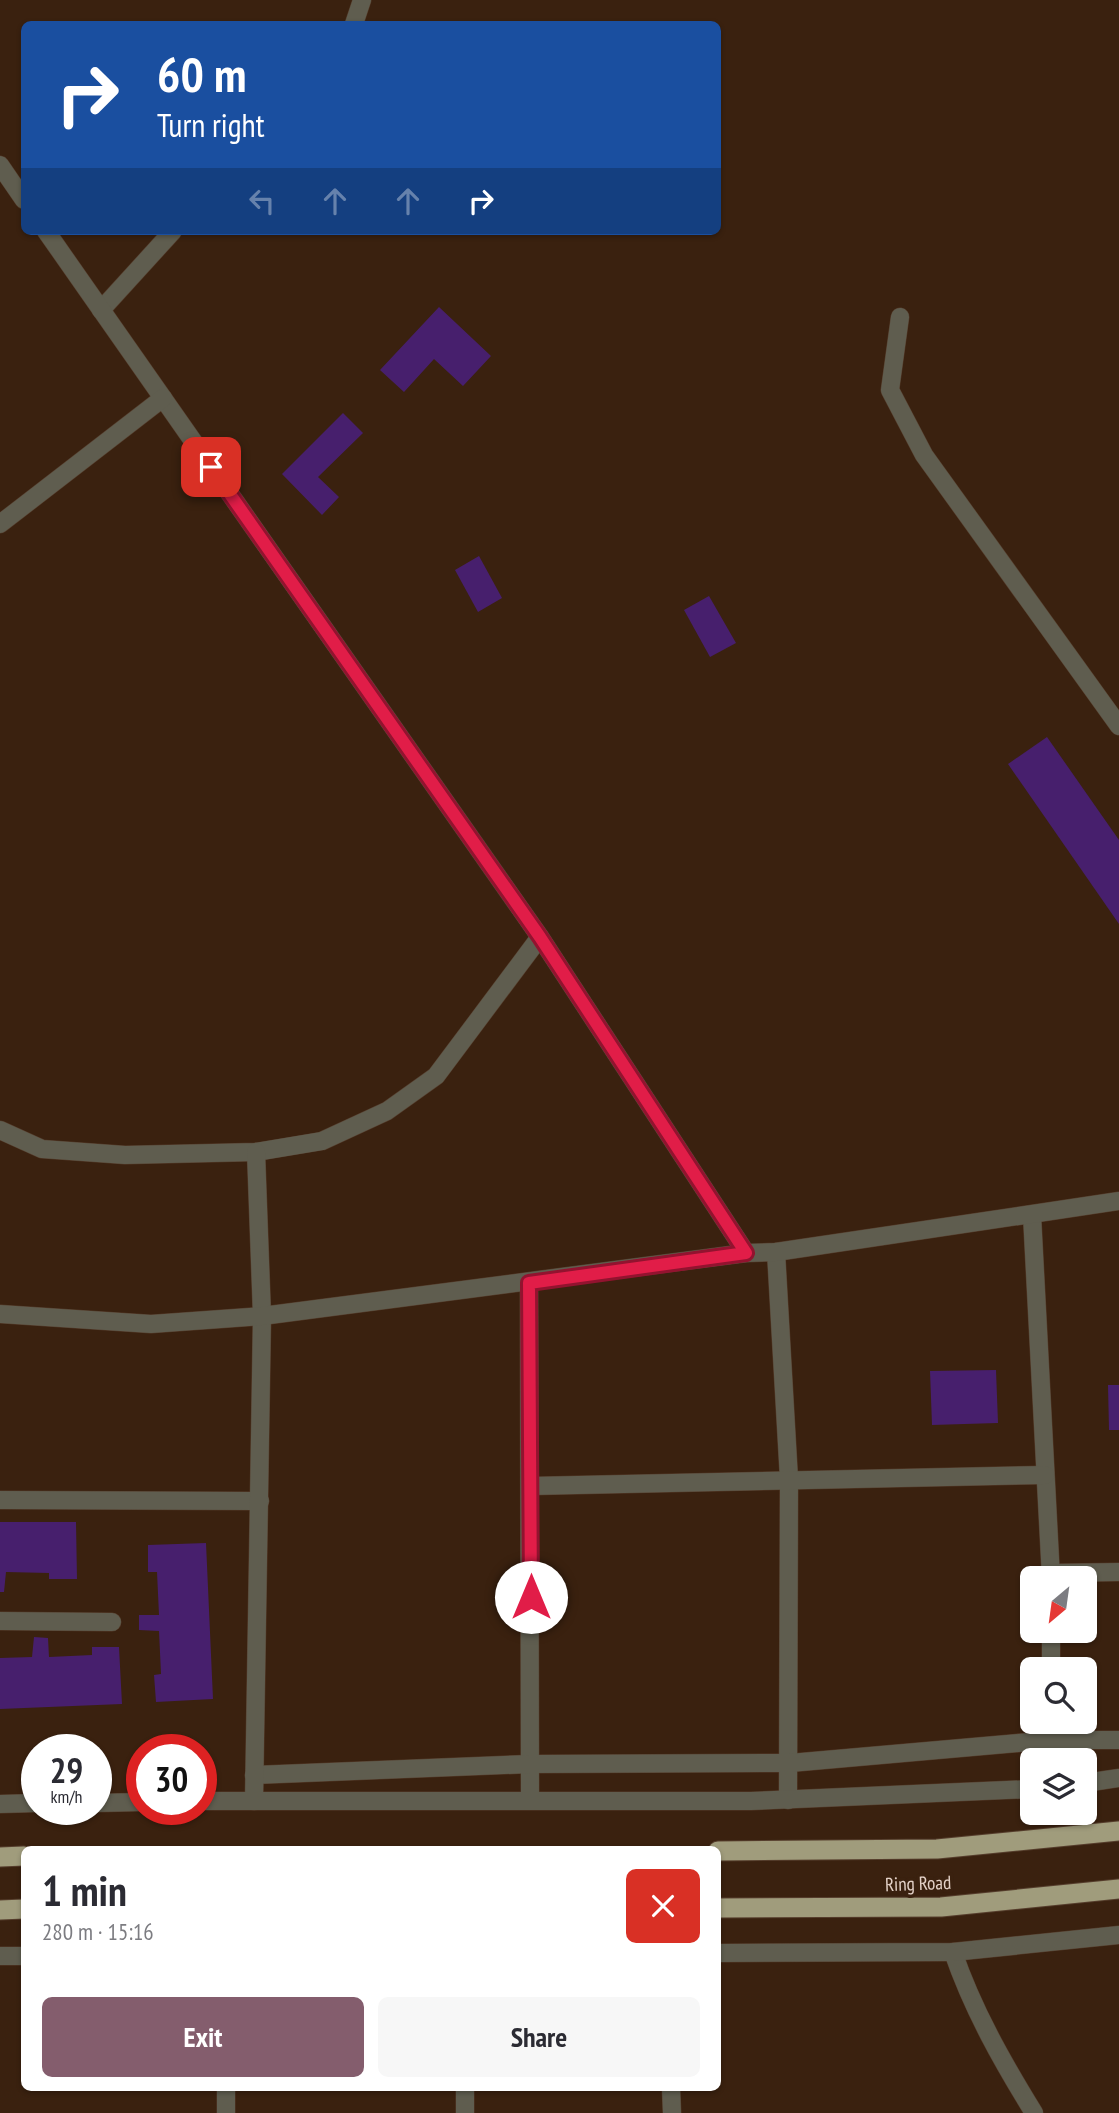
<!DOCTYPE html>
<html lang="en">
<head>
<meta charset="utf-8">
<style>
  :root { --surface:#fff; --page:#f7f7f7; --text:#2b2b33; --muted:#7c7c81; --accent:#845d6d }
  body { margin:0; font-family:"PT Sans Narrow",sans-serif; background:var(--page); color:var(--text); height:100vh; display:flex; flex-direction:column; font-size:26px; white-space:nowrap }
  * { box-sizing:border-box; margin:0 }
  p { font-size:23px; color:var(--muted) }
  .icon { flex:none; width:38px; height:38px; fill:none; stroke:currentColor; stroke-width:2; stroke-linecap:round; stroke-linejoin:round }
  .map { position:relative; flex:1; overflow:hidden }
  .details { position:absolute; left:21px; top:1846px; width:700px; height:245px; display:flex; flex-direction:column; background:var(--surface); border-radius:10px; box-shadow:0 2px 5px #0004 }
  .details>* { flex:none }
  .hud { position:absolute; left:21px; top:21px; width:700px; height:214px; border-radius:10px; box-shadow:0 2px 5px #0004; background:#1a4fa0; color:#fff; overflow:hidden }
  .needle { width:46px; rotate:209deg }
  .tools { position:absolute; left:1020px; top:1566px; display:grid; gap:14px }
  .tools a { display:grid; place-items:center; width:77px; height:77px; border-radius:10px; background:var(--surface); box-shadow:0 2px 5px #0004; font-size:35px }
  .speed { position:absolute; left:21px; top:1734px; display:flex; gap:14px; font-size:35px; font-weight:700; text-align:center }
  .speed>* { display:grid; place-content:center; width:91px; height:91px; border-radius:50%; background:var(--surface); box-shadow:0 2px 5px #0004; line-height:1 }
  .speed small { font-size:18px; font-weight:400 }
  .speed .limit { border:10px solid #d22; background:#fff; color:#111 }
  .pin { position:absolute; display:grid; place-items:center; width:60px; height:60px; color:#fff; margin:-30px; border-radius:14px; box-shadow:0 4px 10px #0006 }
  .me { position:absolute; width:77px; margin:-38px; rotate:0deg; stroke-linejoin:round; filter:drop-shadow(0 0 5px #0008) }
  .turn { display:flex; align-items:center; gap:24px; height:147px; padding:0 21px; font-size:32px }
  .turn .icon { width:91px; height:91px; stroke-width:2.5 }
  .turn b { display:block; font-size:49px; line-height:60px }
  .lanes { display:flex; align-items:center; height:66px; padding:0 21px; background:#0003; justify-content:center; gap:35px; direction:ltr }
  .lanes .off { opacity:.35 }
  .round { display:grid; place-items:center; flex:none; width:74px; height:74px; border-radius:10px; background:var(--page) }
  .overview { display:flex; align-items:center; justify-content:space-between; height:119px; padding:0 21px }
  h1 { font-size:42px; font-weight:800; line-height:52px }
  .primary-button { display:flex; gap:14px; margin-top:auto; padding:14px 21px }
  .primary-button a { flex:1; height:80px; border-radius:10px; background:var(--accent); color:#fff; font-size:28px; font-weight:800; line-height:80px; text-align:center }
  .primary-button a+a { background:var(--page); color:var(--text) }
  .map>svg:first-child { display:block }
  .building { fill:#471f6d }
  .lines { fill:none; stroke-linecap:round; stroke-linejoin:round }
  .service-casing { stroke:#553d2c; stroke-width:19 }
  .minor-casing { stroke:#553d2c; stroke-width:19 }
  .tertiary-casing { stroke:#553d2c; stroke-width:19 }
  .trunk-casing { stroke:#553d2c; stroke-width:21 }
  .service { stroke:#5f5d4f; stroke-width:18 }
  .minor { stroke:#5f5d4f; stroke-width:18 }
  .tertiary { stroke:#5f5d4f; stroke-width:18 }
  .trunk { stroke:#a09c7c; stroke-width:19 }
  .route-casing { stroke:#92132f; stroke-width:18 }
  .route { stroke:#e11d48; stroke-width:12 }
  .labels { text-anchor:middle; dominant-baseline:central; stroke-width:7; stroke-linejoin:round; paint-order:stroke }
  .street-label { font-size:19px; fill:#e3d1c7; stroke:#3a210f }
</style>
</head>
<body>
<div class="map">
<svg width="1119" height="2113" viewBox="0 0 1119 2113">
  <rect width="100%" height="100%" fill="#3a210f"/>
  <g class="building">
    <path d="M 439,307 L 491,356 L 463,386 L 434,359 L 404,392 L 380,370 Z"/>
    <path d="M 343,413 L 363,433 L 318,477 L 339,497 L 322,515 L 282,474 Z"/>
    <path d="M 479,556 L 502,598 L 478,612 L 455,570 Z"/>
    <path d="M 709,596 L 736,643 L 710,657 L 684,610 Z"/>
    <path d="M 1047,737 L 1119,840 L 1119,924 L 1008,764 Z"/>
    <path d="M 996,1370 L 998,1423 L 932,1425 L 930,1371 Z"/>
    <path d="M 1108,1385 L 1119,1385 L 1119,1430 L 1109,1430 Z"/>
    <path d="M 0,1522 L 76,1522 L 77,1579 L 49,1579 L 49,1573 L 6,1572 L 4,1592 L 0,1592 Z"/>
    <path d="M 206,1543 L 213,1699 L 156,1702 L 154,1675 L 161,1674 L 159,1631 L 139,1630 L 139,1615 L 159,1615 L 157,1572 L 148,1572 L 148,1545 Z"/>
    <path d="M 34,1637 L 48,1638 L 49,1657 L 92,1655 L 92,1647 L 119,1647 L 122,1704 L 0,1709 L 0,1658 L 32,1657 Z"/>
  </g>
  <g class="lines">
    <defs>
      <g id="service">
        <path d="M 354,24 L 362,0"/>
        <path d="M 101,310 L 173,231"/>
        <path d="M 900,317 L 890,390 L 924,455 L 1119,726"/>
      </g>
      <g id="minor">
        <path d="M 0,165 L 24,200"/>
        <path d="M 46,231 L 540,937 L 746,1253"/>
        <path d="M 0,524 L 163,398"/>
        <path d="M 0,1130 L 42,1149 L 125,1155 L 256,1152 L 322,1141 L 387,1111 L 436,1076 L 540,937"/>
        <path d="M 1032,1215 L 1051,1578"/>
        <path d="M 776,1252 L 789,1479 L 788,1800"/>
        <path d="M 529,1283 L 530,1800"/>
        <path d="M 531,1486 L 1045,1475"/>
        <path d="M 0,1500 L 260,1501"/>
        <path d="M 1051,1573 L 1119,1572"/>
        <path d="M 0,1621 L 112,1622"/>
        <path d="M 1051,1631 L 1051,1670"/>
        <path d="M 1052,1760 L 1052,1722"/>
        <path d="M 254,1775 L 530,1764 L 790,1763 L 1052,1740 L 1119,1740"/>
        <path d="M 254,1801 L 262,1316 L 256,1152"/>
        <path d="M 953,1952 C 973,2010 1002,2061 1034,2113"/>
        <path d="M 465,2088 L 465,2113"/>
        <path d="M 671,2088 L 672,2113"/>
        <path d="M 226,2113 L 226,2088"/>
      </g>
      <g id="tertiary">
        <path d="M 0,1314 L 151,1324 L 262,1316 L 746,1253 L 776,1252 L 1119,1201"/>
        <path d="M 1085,1783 L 1119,1778"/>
        <path d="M 201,1801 L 751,1801 L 1032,1789"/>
        <path d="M 96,1803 L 142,1802"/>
        <path d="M 0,1804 L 37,1803"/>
        <path d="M 718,1953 L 953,1952 L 1119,1935"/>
        <path d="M 0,1956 L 24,1956"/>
      </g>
      <g id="trunk">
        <path d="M 718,1851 L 937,1849 L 1119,1831"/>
        <path d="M 0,1857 L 24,1856"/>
        <path d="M 718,1908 L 941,1907 L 1119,1889"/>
        <path d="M 0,1910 L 24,1909"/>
      </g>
    </defs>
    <use href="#service" class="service-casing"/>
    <use href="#minor" class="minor-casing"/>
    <use href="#tertiary" class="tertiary-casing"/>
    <use href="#trunk" class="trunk-casing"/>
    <use href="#service" class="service"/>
    <use href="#minor" class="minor"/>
    <use href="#tertiary" class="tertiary"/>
    <use href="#trunk" class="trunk"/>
  </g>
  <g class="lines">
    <defs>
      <path id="route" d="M 211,467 L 540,937 L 746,1253 L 529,1283 L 531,1597"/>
    </defs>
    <use href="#route" class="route-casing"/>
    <use href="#route" class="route"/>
  </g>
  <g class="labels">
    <g class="street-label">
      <text transform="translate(918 1883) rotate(-2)">Ring Road</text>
    </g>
  </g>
</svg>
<div class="tools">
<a><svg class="needle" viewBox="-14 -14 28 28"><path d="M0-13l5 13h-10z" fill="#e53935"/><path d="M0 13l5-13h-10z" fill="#7c7c81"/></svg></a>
<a><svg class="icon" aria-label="search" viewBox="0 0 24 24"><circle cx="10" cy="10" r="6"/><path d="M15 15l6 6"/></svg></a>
<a><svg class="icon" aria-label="layers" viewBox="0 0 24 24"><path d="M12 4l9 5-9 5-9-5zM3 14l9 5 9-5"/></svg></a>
</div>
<div class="speed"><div>29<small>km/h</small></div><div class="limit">30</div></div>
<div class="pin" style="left:211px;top:467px;background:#d93025"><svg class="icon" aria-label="arrive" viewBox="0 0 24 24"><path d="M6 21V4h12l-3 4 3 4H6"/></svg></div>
<svg class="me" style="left:531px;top:1597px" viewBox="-20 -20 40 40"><circle r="19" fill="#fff"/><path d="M0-13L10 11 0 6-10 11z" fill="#e11d48"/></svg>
<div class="hud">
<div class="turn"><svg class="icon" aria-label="right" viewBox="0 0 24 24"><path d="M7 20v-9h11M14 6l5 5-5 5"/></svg><div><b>60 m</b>Turn right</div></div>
<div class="lanes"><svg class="icon off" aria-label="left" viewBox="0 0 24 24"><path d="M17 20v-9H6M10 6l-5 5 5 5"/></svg><svg class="icon off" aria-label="ahead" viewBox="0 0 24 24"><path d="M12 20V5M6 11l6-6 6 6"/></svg><svg class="icon off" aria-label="ahead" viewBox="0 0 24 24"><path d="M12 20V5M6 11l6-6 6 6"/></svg><svg class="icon" aria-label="right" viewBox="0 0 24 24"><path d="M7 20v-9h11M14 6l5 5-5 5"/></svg></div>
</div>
<section class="details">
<div class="overview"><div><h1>1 min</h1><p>280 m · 15:16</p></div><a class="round" style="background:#d93025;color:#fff"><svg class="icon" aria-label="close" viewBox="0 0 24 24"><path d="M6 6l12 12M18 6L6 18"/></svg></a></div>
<div class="primary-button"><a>Exit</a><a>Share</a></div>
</section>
</div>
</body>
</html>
